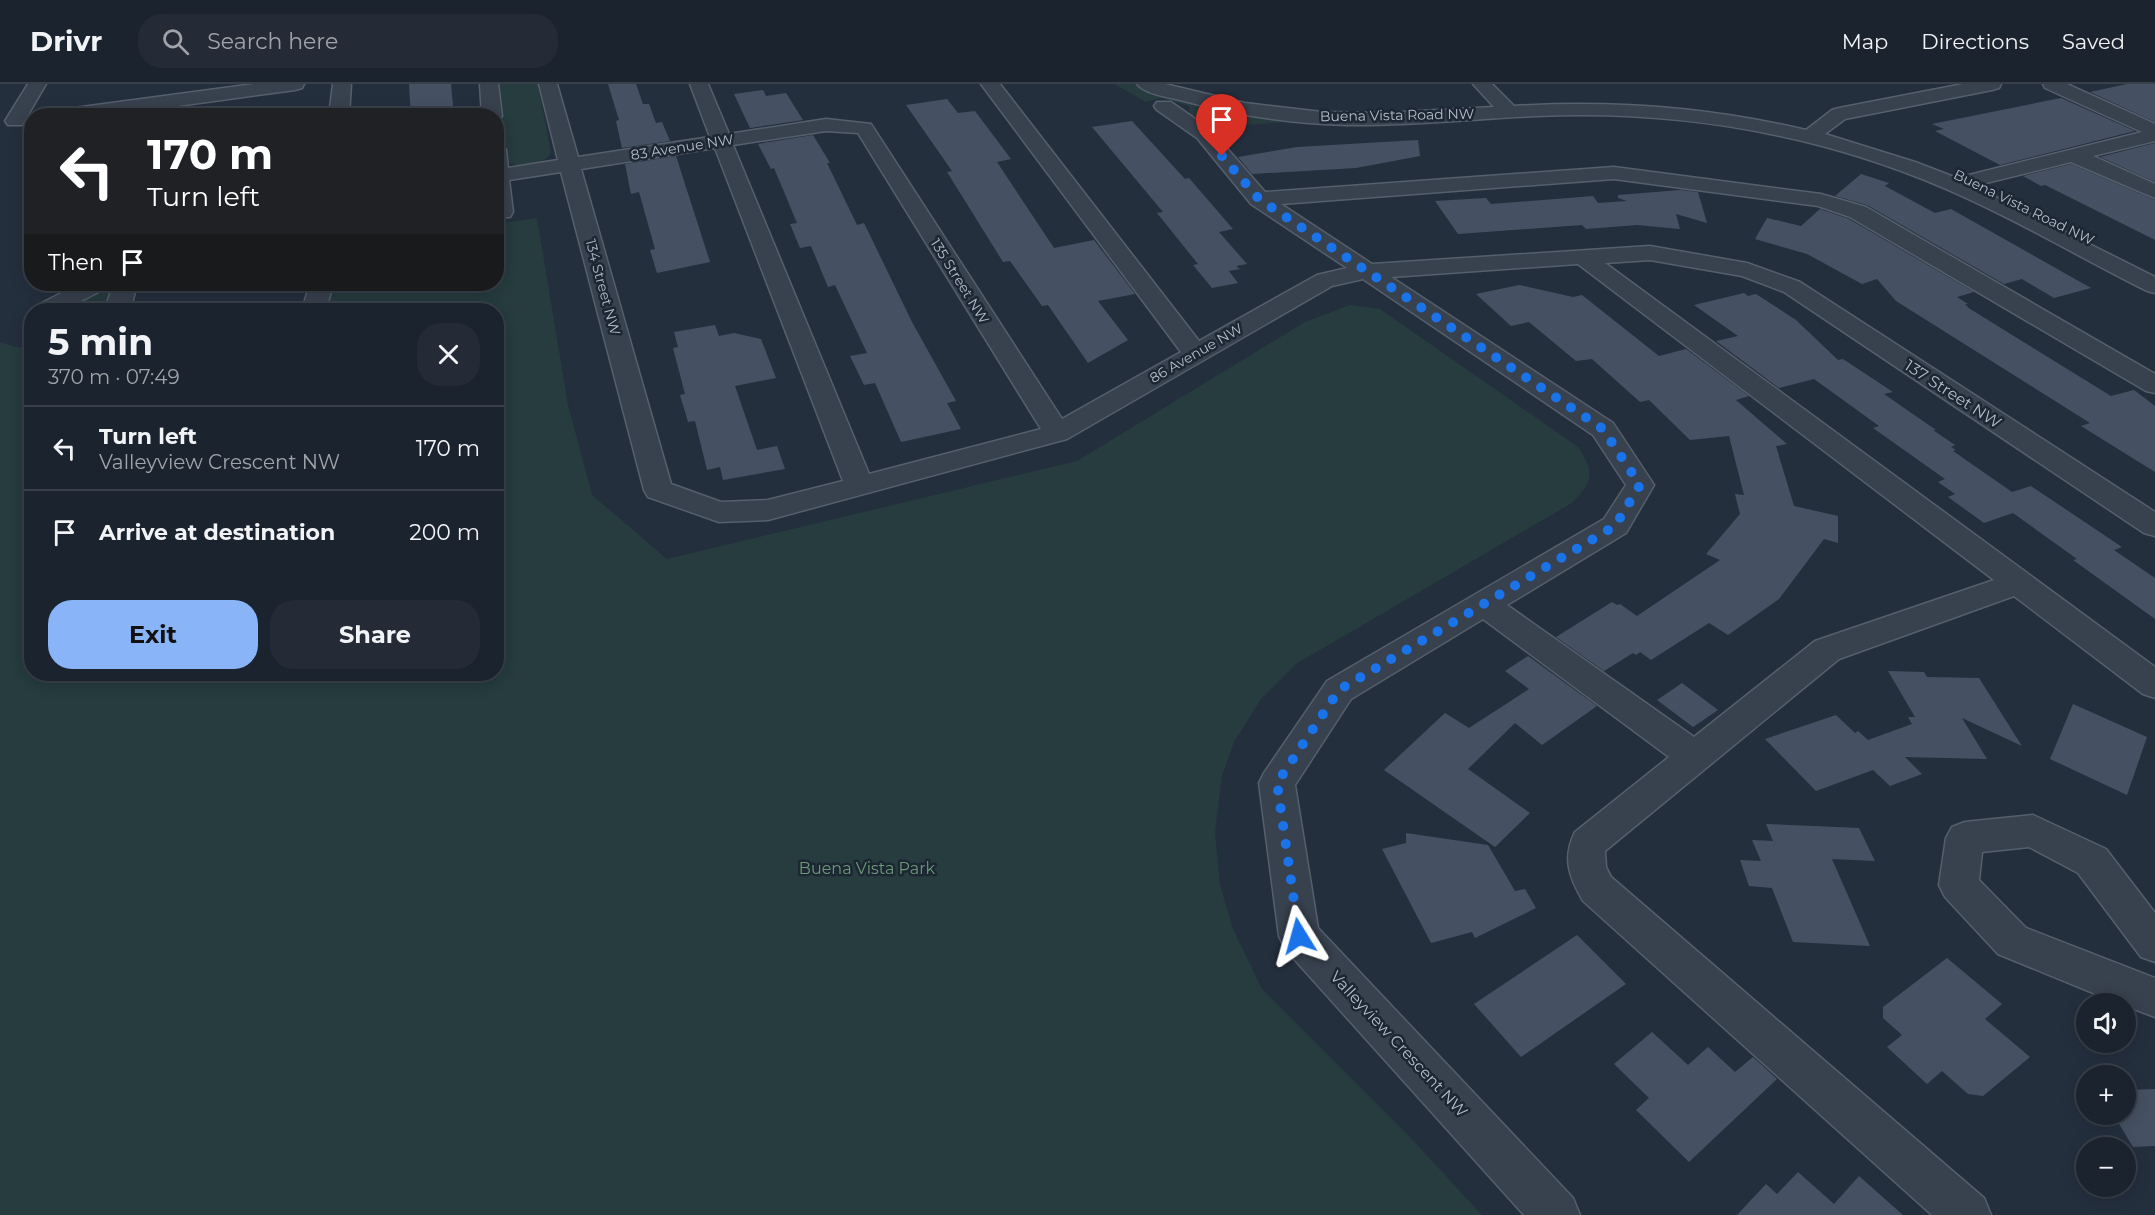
<!DOCTYPE html>
<html lang="en">
<head>
<meta charset="utf-8">
<style>
  :root { --surface:#1b232e; --page:#242b36; --text:#f1f3f6; --muted:#a0a4aa; --line:#39404a; --accent:#8ab4f8 }
  body { margin:0; font-family:Montserrat,sans-serif; background:var(--page); color:var(--text); height:100vh; display:flex; flex-direction:column; font-size:22px; white-space:nowrap }
  * { box-sizing:border-box; margin:0 }
  p { font-size:20px; color:var(--muted) }
  .icon { flex:none; width:33px; height:33px; fill:none; stroke:currentColor; stroke-width:2; stroke-linecap:round; stroke-linejoin:round }
  .map { position:relative; flex:1; overflow:hidden }
  .details { position:absolute; left:24px; top:219px; width:480px; height:378px; display:flex; flex-direction:column; background:var(--surface); border-radius:24px; box-shadow:0 3px 15px #0003,0 0 0 2px var(--line) }
  .details>* { flex:none }
  .top-card { position:absolute; left:24px; top:24px; width:480px; height:183px; border-radius:24px; box-shadow:0 3px 15px #0003,0 0 0 2px var(--line); background:#202124; color:#fff; overflow:hidden }
  .fabs { position:absolute; left:2076px; top:909px; display:grid; gap:12px }
  .fabs a { display:grid; place-items:center; width:60px; height:60px; border-radius:50%; background:var(--surface); box-shadow:0 3px 15px #0003,0 0 0 2px var(--line); font-size:30px }
  .pin { position:absolute; display:grid; place-items:center; width:51px; height:51px; color:#fff; margin:-62px -26px; border-radius:50% 50% 50% 0; rotate:-45deg; box-shadow:0 0 6px #0007 }
  .pin .icon { rotate:45deg }
  .me { position:absolute; width:66px; margin:-33px; rotate:352deg; stroke-linejoin:round; filter:drop-shadow(0 0 4px #0008) }
  .turn { display:flex; align-items:center; gap:21px; height:126px; padding:0 24px; font-size:27px }
  .turn .icon { width:78px; height:78px; stroke-width:2.5 }
  .turn b { display:block; font-size:42px; line-height:51px }
  .then { display:flex; align-items:center; height:57px; padding:0 24px; background:#0003; gap:12px; font-size:22px }
  .round { display:grid; place-items:center; flex:none; width:63px; height:63px; border-radius:24px; background:var(--page) }
  .overview { display:flex; align-items:center; justify-content:space-between; height:102px; padding:0 24px }
  h1 { font-size:36px; font-weight:700; line-height:45px }
  .button { display:flex; gap:12px; margin-top:auto; padding:12px 24px }
  .button a { flex:1; height:69px; border-radius:24px; background:var(--accent); color:#111; font-size:24px; font-weight:700; line-height:69px; text-align:center }
  .button a+a { background:var(--page); color:var(--text) }
  ul { padding:0; list-style:none }
  li { display:flex; align-items:center; gap:18px; height:84px; padding:0 24px; border-top:2px solid var(--line) }
  li div { flex:1 }
  li b { display:block; font-size:22px }
  li em { font-style:normal }
  header { display:flex; align-items:center; gap:36px; box-sizing:border-box; height:84px; padding:0 30px; background:var(--surface); border-bottom:2px solid var(--line) }
  header strong { font-size:28px }
  nav { display:flex; gap:33px; margin-inline-start:auto; font-size:21px }
  .search { width:420px; height:54px; background:var(--page); display:flex; align-items:center; gap:15px; box-sizing:border-box; padding:0 21px; border-radius:24px; color:var(--muted); font-size:22px }
  .map>svg:first-child { display:block }
  .green { fill:#263c3f }
  .building { fill:#455162 }
  .lines { fill:none; stroke-linecap:round; stroke-linejoin:round }
  .minor-casing { stroke:#565f6c; stroke-width:3 }
  .minor { fill:#38414e; fill-rule:evenodd }
  .route { stroke:#1a73e8; stroke-width:10; stroke-dasharray:0 18 }
  .labels { text-anchor:middle; dominant-baseline:central; stroke-width:5; stroke-linejoin:round; paint-order:stroke }
  .far-street-label { font-size:14px; fill:#b4bcc9; stroke:#1d2633 }
  .street-label { font-size:16px; fill:#b4bcc9; stroke:#1d2633 }
  .park-label { font-size:16px; fill:#6b9a76; stroke:#1d2633 }
</style>
</head>
<body>
<header>
<strong>Drivr</strong>
<div class="search"><svg class="icon" aria-label="search" viewBox="0 0 24 24"><circle cx="10" cy="10" r="6"/><path d="M15 15l6 6"/></svg>Search here</div>
<nav><a>Map</a><a>Directions</a><a>Saved</a></nav>
</header>
<div class="map">
<svg width="2155" height="1131" viewBox="0 0 2155 1131">
  <rect width="100%" height="100%" fill="#242f3e"/>
  <g class="green">
    <path d="M 496,0 L 538,0 L 551,69 C 543,82 519,86 507,77 Z"/>
    <path d="M 1114,0 L 1133,0 L 1207,23 L 1210,29 L 1202,33 L 1190,31 L 1189,22 L 1160,14 L 1146,18 Z"/>
    <path d="M 1256,31 L 1296,37 L 1245,41 L 1233,38 L 1233,36 L 1241,32 Z"/>
    <path d="M 537,134 L 568,321 L 592,411 L 667,475 L 1077,377 L 1305,238 L 1350,221 L 1380,225 L 1578,363 C 1595,387 1593,399 1572,419 L 1296,580 L 1261,615 L 1234,658 L 1222,692 L 1215,748 L 1220,801 L 1233,845 L 1262,905 L 1406,1049 L 1482,1131 L 0,1131 L 0,258 L 16,263 L 31,264 L 26,329 L 32,331 L 32,590 L 496,590 L 496,226 L 326,226 L 336,200 L 496,200 L 497,140 Z"/>
    <path d="M 104,205 L 112,207 L 105,226 L 57,226 Z"/>
  </g>
  <g class="building">
    <path d="M 409,0 L 451,0 L 454,32 L 411,32 Z"/>
    <path d="M 608,0 L 636,0 L 643,20 L 649,20 L 656,39 L 662,38 L 670,57 L 622,64 L 616,37 L 619,36 Z"/>
    <path d="M 2127,0 L 2155,0 L 2155,38 L 2090,8 Z"/>
    <path d="M 763,6 L 766,12 L 786,9 L 803,36 L 750,44 L 734,10 Z"/>
    <path d="M 2061,14 L 2135,47 L 2000,81 L 1935,47 L 1944,45 L 1932,40 Z"/>
    <path d="M 947,15 L 958,29 L 975,27 L 1011,75 L 997,78 L 1054,164 L 1094,156 L 1135,210 L 1098,217 L 1128,256 L 1088,279 L 1048,221 L 1042,222 L 1010,177 L 1003,178 L 947,88 L 952,87 L 906,21 Z"/>
    <path d="M 1132,37 L 1185,95 L 1189,94 L 1233,145 L 1219,148 L 1247,180 L 1236,182 L 1240,185 L 1229,187 L 1238,199 L 1212,204 L 1193,181 L 1198,180 L 1157,129 L 1163,128 L 1092,43 Z"/>
    <path d="M 813,51 L 830,79 L 827,79 L 857,141 L 864,139 L 912,238 L 956,317 L 947,319 L 961,345 L 901,358 L 875,299 L 864,301 L 850,272 L 867,269 L 835,201 L 828,203 L 811,162 L 800,164 L 790,140 L 797,139 L 774,84 L 771,85 L 758,60 Z"/>
    <path d="M 1418,56 L 1420,72 L 1356,84 L 1252,90 L 1238,73 L 1297,63 Z"/>
    <path d="M 2155,59 L 2155,98 L 2100,73 Z"/>
    <path d="M 676,72 L 710,178 L 657,189 L 650,166 L 655,165 L 639,108 L 631,110 L 625,80 Z"/>
    <path d="M 2071,80 L 2155,116 L 2155,156 L 2045,101 L 2041,102 L 2023,92 Z"/>
    <path d="M 1861,90 L 1889,99 L 1885,102 L 1935,129 L 1951,125 L 2091,204 L 2054,214 L 2022,195 L 2004,200 L 1867,121 L 1835,112 Z"/>
    <path d="M 1680,106 L 1698,108 L 1707,139 L 1676,130 L 1680,145 L 1637,141 L 1586,145 L 1582,141 L 1458,150 L 1435,117 L 1486,114 L 1491,120 L 1593,112 L 1598,119 L 1627,117 L 1618,114 L 1618,111 Z"/>
    <path d="M 1820,125 L 1849,135 L 1974,208 L 1957,213 L 1968,220 L 1965,220 L 1968,223 L 1967,223 L 2111,312 L 2134,306 L 2155,322 L 2155,388 L 2081,342 L 2090,339 L 1896,217 L 1877,195 L 1862,200 L 1807,170 L 1755,155 L 1767,134 L 1801,142 Z"/>
    <path d="M 1519,201 L 1573,213 L 1582,211 L 1659,272 L 1686,265 L 1749,312 L 1736,316 L 1787,360 L 1776,362 L 1794,422 L 1838,432 L 1838,459 L 1824,455 L 1779,515 L 1728,551 L 1709,539 L 1651,576 L 1640,568 L 1636,571 L 1633,569 L 1604,587 L 1556,553 L 1612,518 L 1617,521 L 1620,520 L 1637,532 L 1720,476 L 1706,470 L 1740,430 L 1735,410 L 1744,411 L 1729,352 L 1690,356 L 1649,316 L 1640,318 L 1592,275 L 1576,277 L 1529,238 L 1511,242 L 1476,210 Z"/>
    <path d="M 1744,209 L 1748,212 L 1756,210 L 1796,236 L 1838,276 L 1843,275 L 1893,308 L 1884,310 L 1936,346 L 1933,346 L 1955,361 L 1951,363 L 1956,366 L 1953,367 L 2012,408 L 2031,402 L 2122,463 L 2114,466 L 2155,494 L 2155,535 L 2073,476 L 2077,475 L 2013,429 L 1984,439 L 1948,413 L 1955,410 L 1938,398 L 1945,395 L 1873,344 L 1879,342 L 1814,295 L 1779,304 L 1716,257 L 1738,252 L 1694,221 Z"/>
    <path d="M 715,241 L 719,252 L 734,249 L 761,255 L 776,294 L 735,302 L 757,366 L 777,362 L 785,385 L 723,396 L 720,383 L 707,386 L 695,337 L 688,338 L 680,311 L 685,310 L 673,264 L 678,263 L 674,248 Z"/>
    <path d="M 1528,572 L 1597,622 L 1542,661 L 1515,639 L 1468,685 L 1530,729 L 1495,763 L 1384,686 L 1445,629 L 1469,644 L 1529,605 L 1505,587 Z"/>
    <path d="M 1888,587 L 1924,588 L 1927,593 L 1979,594 L 2022,662 L 1962,634 L 1987,675 L 1905,673 L 1922,690 L 1890,702 L 1873,686 L 1816,707 L 1765,655 L 1836,631 L 1855,649 L 1858,647 L 1868,656 L 1912,640 L 1908,633 L 1915,633 Z"/>
    <path d="M 1682,599 L 1718,626 L 1693,643 L 1657,616 Z"/>
    <path d="M 2073,620 L 2147,653 L 2127,711 L 2050,675 Z"/>
    <path d="M 1766,740 L 1859,744 L 1875,777 L 1832,775 L 1870,862 L 1793,858 L 1772,804 L 1749,802 L 1740,776 L 1761,777 L 1752,756 L 1773,757 Z"/>
    <path d="M 1406,749 L 1488,761 L 1515,807 L 1525,805 L 1536,824 L 1475,854 L 1472,848 L 1431,859 L 1382,765 L 1406,759 Z"/>
    <path d="M 1577,851 L 1626,900 L 1521,973 L 1474,920 Z"/>
    <path d="M 1947,874 L 2002,920 L 1985,935 L 2030,973 L 1983,1012 L 1968,1010 L 1942,987 L 1927,1000 L 1887,963 L 1902,951 L 1883,934 L 1883,923 Z"/>
    <path d="M 1652,948 L 1688,981 L 1708,963 L 1735,988 L 1753,973 L 1777,995 L 1689,1078 L 1636,1026 L 1649,1014 L 1614,980 Z"/>
    <path d="M 2155,1005 L 2155,1062 L 2133,1063 L 2113,1030 L 2126,1030 L 2126,1006 Z"/>
    <path d="M 1798,1088 L 1834,1120 L 1859,1092 L 1903,1131 L 1737,1131 L 1766,1100 L 1777,1110 Z"/>
  </g>
  <g class="lines">
    <defs>
      <g id="minor">
        <path d="M 28,0 L 46,0 L 22,41 L 8,41 L 5,37 Z"/>
        <path d="M 254,0 L 304,0 L 302,4 L 295,6 L 105,32 L 50,32 L 52,28 L 59,26 Z"/>
        <path d="M 333,0 L 351,0 L 349,32 L 329,32 Z"/>
        <path d="M 480,0 L 498,0 L 502,32 L 499,36 L 496,37 L 496,32 L 482,32 Z"/>
        <path d="M 539,0 L 557,0 L 578,73 L 710,53 L 690,0 L 708,0 L 729,50 L 826,35 L 871,40 L 1062,335 L 1181,268 L 981,0 L 1000,0 L 1199,257 L 1317,191 L 1347,184 L 1251,120 L 1197,54 L 1157,26 L 1154,22 L 1157,18 L 1171,18 L 1211,46 L 1265,108 L 1614,83 L 1821,110 L 1866,123 L 2155,290 L 2155,309 L 2146,307 L 1850,133 L 1818,122 L 1614,95 L 1281,120 L 1372,180 L 1650,162 L 1747,179 L 1800,198 L 2155,428 L 2155,452 L 2144,449 L 1784,208 L 1742,192 L 1650,176 L 1605,179 L 2155,583 L 2155,614 L 2143,610 L 2014,512 L 1839,575 L 1605,767 L 1606,783 L 1611,793 L 1984,1114 L 1991,1131 L 1932,1131 L 1583,817 C 1569,793 1562,774 1575,748 L 1669,673 L 1483,535 L 1351,615 L 1295,701 L 1318,844 L 1573,1114 L 1580,1131 L 1524,1131 L 1285,865 L 1279,852 L 1259,699 L 1264,689 L 1327,597 L 1604,435 L 1626,401 L 1593,351 L 1363,195 L 1332,202 L 1067,355 L 768,436 L 719,438 L 648,413 L 644,406 L 561,88 L 509,96 L 513,128 L 510,133 L 496,133 L 496,60 L 503,62 L 506,66 L 508,84 L 558,76 ZM 826,47 L 858,49 L 1041,345 L 869,390 L 733,61 ZM 715,64 L 843,397 L 768,416 L 721,418 L 671,400 L 581,85 ZM 1578,180 L 1994,496 L 1815,557 L 1694,653 L 1507,521 L 1626,449 L 1654,401 L 1613,339 L 1391,193 Z"/>
        <path d="M 1137,0 L 1165,0 L 1245,19 L 1322,28 L 1384,29 L 1494,23 L 1473,0 L 1492,0 L 1514,22 C 1613,16 1709,23 1806,46 L 1832,26 L 1839,24 L 1963,0 L 2001,0 L 1999,4 L 1992,6 L 1845,35 L 1825,50 L 1915,78 L 1962,96 L 1965,92 L 2142,48 L 2045,4 L 2043,0 L 2067,0 L 2155,40 L 2155,57 L 2093,72 L 2155,100 L 2155,114 L 2071,78 L 1974,102 L 2155,193 L 2155,209 L 2147,207 C 2079,173 2014,134 1944,104 C 1815,49 1677,26 1537,32 C 1474,35 1411,42 1347,41 C 1291,40 1235,31 1180,16 C 1168,13 1145,10 1137,0 Z"/>
        <path d="M 79,200 L 108,200 L 104,205 L 64,226 L 35,226 L 38,221 Z"/>
        <path d="M 114,200 L 137,200 L 132,220 L 128,226 L 104,226 Z"/>
        <path d="M 310,200 L 333,200 L 326,226 L 302,226 Z"/>
        <path d="M 2033,731 L 2106,765 L 2155,829 L 2155,878 L 2141,873 L 2078,789 L 2029,763 L 1982,768 L 1979,796 L 2026,844 L 2155,894 L 2155,933 L 2126,922 L 2126,920 L 2120,920 L 1998,870 L 1945,813 L 1939,801 L 1946,754 L 1952,743 L 1965,738 Z"/>
      </g>
    </defs>
    <use href="#minor" class="minor-casing"/>
    <use href="#minor" class="minor"/>
  </g>
  <g class="lines">
    <path class="route" d="M 1222,72 L 1259,115 L 1603,345 L 1640,401 L 1615,442 L 1339,606 L 1277,699 L 1299,852"/>
  </g>
  <g class="labels">
    <g class="far-street-label">
      <text transform="translate(1397 31) rotate(-1)">Buena Vista Road NW</text>
      <text transform="translate(682 63) rotate(-9)">83 Avenue NW</text>
      <text transform="translate(2024 123) rotate(26)">Buena Vista Road NW</text>
      <text transform="translate(960 197) rotate(58)">135 Street NW</text>
      <text transform="translate(603 203) rotate(75)">134 Street NW</text>
      <text transform="translate(1196 269) rotate(-30)">86 Avenue NW</text>
    </g>
    <g class="street-label">
      <text transform="translate(1953 310) rotate(33)">137 Street NW</text>
      <text transform="translate(1399 960) rotate(47)">Valleyview Crescent NW</text>
    </g>
    <g class="park-label">
      <text x="867" y="784">Buena Vista Park</text>
    </g>
  </g>
</svg>
<div class="fabs">
<a><svg class="icon" aria-label="sound" viewBox="0 0 24 24"><path d="M4 9h4l5-4v14l-5-4H4zM17 9q2 3 0 6"/></svg></a>
<a>+</a>
<a>−</a>
</div>
<div class="pin" style="left:1222px;top:72px;background:#d93025"><svg class="icon" aria-label="arrive" viewBox="0 0 24 24"><path d="M6 21V4h12l-3 4 3 4H6"/></svg></div>
<svg class="me" style="left:1299px;top:852px" viewBox="-20 -20 40 40"><path d="M0-17L14 15 0 8-14 15z" fill="#1a73e8" stroke="#fff" stroke-width="4"/></svg>
<div class="top-card">
<div class="turn"><svg class="icon" aria-label="left" viewBox="0 0 24 24"><path d="M17 20v-9H6M10 6l-5 5 5 5"/></svg><div><b>170 m</b>Turn left</div></div>
<div class="then">Then<svg class="icon" aria-label="arrive" viewBox="0 0 24 24"><path d="M6 21V4h12l-3 4 3 4H6"/></svg></div>
</div>
<section class="details">
<div class="overview"><div><h1>5 min</h1><p>370 m · 07:49</p></div><a class="round"><svg class="icon" aria-label="close" viewBox="0 0 24 24"><path d="M6 6l12 12M18 6L6 18"/></svg></a></div>
<ul>
<li><svg class="icon" aria-label="left" viewBox="0 0 24 24"><path d="M17 20v-9H6M10 6l-5 5 5 5"/></svg><div><b>Turn left</b><p>Valleyview Crescent NW</p></div><em>170 m</em></li>
<li><svg class="icon" aria-label="arrive" viewBox="0 0 24 24"><path d="M6 21V4h12l-3 4 3 4H6"/></svg><div><b>Arrive at destination</b></div><em>200 m</em></li>
</ul>
<div class="button"><a>Exit</a><a>Share</a></div>
</section>
</div>
</body>
</html>
